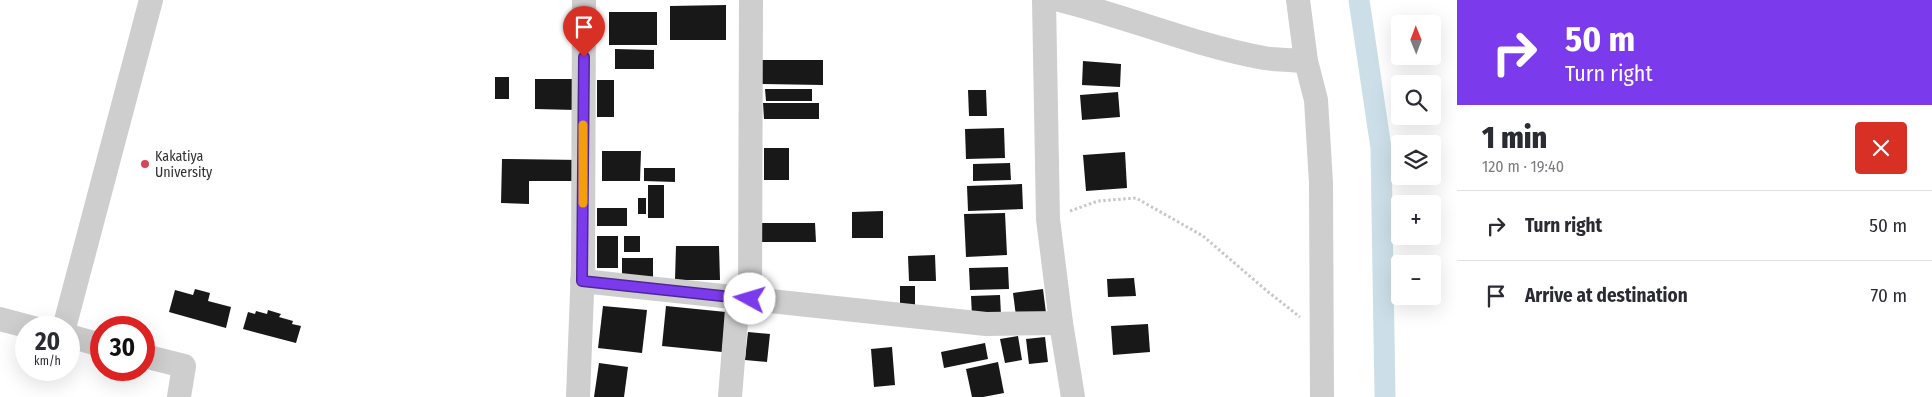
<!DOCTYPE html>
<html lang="en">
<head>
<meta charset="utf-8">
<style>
  :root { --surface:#fff; --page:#f2f2f3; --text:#2b2b33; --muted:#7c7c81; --line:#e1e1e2 }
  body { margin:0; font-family:"Fira Sans Condensed",sans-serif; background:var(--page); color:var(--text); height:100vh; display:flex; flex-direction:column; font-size:19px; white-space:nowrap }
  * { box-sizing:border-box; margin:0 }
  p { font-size:16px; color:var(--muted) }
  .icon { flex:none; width:28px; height:28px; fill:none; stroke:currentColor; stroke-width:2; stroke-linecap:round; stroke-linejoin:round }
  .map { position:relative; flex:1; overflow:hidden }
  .side { display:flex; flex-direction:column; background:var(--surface); width:475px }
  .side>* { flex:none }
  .hud { background:#7c3aed; color:#fff; overflow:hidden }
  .needle { width:32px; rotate:359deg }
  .controls { position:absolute; left:1391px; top:15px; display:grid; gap:10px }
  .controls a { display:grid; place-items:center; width:50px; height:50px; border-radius:5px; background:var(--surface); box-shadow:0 5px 20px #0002; font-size:25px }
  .speed { position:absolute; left:15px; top:316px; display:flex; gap:10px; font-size:25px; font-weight:700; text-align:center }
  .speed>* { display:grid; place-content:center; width:65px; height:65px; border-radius:50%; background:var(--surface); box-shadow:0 5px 20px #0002; line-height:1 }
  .speed small { font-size:12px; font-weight:400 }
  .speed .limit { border:8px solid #d22; background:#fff; color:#111 }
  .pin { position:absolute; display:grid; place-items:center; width:42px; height:42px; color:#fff; margin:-51px -21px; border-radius:50% 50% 50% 0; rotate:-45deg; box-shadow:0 0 5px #0007 }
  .pin .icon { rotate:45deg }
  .me { position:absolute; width:55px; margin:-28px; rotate:276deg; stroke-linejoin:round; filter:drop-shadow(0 0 4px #0008) }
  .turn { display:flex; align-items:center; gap:18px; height:105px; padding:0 25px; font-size:22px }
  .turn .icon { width:65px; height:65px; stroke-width:2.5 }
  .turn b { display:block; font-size:35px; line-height:42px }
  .round { display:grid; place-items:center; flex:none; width:52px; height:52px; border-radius:5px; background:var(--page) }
  .summary { display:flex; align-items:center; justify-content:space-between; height:85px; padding:0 25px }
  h1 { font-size:30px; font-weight:800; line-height:38px }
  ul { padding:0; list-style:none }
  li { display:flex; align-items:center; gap:15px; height:70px; padding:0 25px; border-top:1px solid var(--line) }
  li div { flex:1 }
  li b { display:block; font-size:19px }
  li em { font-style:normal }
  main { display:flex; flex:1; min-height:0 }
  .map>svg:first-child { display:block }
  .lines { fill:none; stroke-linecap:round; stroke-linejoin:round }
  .canal { stroke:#ccdfe8; stroke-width:21 }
  .building { fill:#181818 }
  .path { stroke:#c8c8c8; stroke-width:3; stroke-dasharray:2.5 2.5; stroke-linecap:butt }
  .minor { stroke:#cecece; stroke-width:24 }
  .route-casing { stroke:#51269a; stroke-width:12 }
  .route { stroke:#7c3aed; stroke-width:9 }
  .slow { stroke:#f59e0b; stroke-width:9 }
  .poi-dot { fill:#d54658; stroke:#fff; stroke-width:2 }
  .labels { text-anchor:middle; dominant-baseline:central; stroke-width:5; stroke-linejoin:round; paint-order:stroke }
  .poi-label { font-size:14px; fill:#313131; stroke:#fff; text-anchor:start }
</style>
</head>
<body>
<main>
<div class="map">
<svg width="1457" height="397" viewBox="0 0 1457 397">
  <rect width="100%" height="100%" fill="#fff"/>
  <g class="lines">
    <path class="canal" d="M 1359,0 L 1381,148 L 1385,397"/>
  </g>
  <g class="building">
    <path d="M 726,5 L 726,40 L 670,40 L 670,6 Z"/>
    <rect x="609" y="12" width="48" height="33"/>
    <path d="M 615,49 L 654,50 L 654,69 L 615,69 Z"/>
    <path d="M 762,60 L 823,60 L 823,85 L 762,84 Z"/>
    <path d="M 1083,61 L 1121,64 L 1120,87 L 1082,85 Z"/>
    <rect x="495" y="77" width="14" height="22"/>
    <path d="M 535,79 L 576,79 L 576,110 L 535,109 Z"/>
    <rect x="597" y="80" width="17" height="37"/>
    <path d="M 765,89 L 812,89 L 812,101 L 766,101 Z"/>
    <path d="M 968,90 L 986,90 L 987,116 L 969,116 Z"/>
    <path d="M 1118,92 L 1120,117 L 1082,120 L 1080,95 Z"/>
    <path d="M 763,103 L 819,103 L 819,119 L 764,119 Z"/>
    <path d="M 1004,128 L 1005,158 L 966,159 L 965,129 Z"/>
    <rect x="764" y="148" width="25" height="32"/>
    <path d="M 602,151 L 641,151 L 640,181 L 602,181 Z"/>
    <path d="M 1125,152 L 1127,188 L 1086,191 L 1083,155 Z"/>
    <path d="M 502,159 L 581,160 L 581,181 L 529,181 L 529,204 L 501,203 Z"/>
    <path d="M 1010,163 L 1011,180 L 973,181 L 973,164 Z"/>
    <path d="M 644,168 L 675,168 L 675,182 L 644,181 Z"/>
    <path d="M 1022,184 L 1023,209 L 968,211 L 967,186 Z"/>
    <rect x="648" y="185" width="16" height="33"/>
    <rect x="638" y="198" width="8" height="16"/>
    <rect x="597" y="208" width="30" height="18"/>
    <path d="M 883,211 L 883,238 L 852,238 L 852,212 Z"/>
    <path d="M 1005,213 L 1007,255 L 966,257 L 964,214 Z"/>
    <path d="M 761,223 L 815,223 L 816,242 L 761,242 Z"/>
    <rect x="597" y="236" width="21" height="32"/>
    <rect x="624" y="236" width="16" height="16"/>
    <path d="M 676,246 L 719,246 L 720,280 L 675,280 Z"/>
    <path d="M 935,255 L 936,281 L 909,281 L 908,256 Z"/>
    <rect x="622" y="258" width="31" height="20"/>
    <path d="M 1008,267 L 1009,289 L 970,290 L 969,268 Z"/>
    <path d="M 1134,278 L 1136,296 L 1108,297 L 1107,279 Z"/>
    <path d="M 900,286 L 915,286 L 915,308 L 900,309 Z"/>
    <path d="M 195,289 L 210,293 L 208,301 L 231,307 L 226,328 L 169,312 L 175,290 L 193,295 Z"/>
    <path d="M 1043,289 L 1046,313 L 1016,316 L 1013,293 Z"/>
    <path d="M 1000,295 L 1001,315 L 972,316 L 971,296 Z"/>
    <path d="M 603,306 L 647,310 L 642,353 L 598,348 Z"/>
    <path d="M 666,306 L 726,312 L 722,352 L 662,346 Z"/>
    <path d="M 268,310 L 281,314 L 279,317 L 293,321 L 292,324 L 301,326 L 296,343 L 243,329 L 248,312 L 255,314 L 256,311 L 267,314 Z"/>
    <path d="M 1148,324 L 1150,352 L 1113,355 L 1111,326 Z"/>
    <path d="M 748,332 L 770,334 L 767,362 L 745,360 Z"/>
    <path d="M 1018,336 L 1022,360 L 1005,363 L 1000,339 Z"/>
    <path d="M 1045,337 L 1048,362 L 1029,364 L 1026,339 Z"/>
    <path d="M 985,343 L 988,359 L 944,368 L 941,352 Z"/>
    <path d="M 892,347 L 895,385 L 874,387 L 871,349 Z"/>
    <path d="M 998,362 L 1004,393 L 983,397 L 972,397 L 966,369 Z"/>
    <path d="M 599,363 L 628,367 L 624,397 L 594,397 Z"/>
  </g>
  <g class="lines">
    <path class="path" d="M 1070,211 L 1098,201 L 1136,198 L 1203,236 L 1267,291 L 1300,317"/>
    <g class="minor">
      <path d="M 1044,0 L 1048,219 L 1061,323 L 1073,397"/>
      <path d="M 1060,0 C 1128,17 1194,45 1264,58 C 1277,60 1292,60 1306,61"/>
      <path d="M 1298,0 L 1306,61 L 1316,100 L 1321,183 L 1322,397"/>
      <path d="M 582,281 L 986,324 L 1061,323"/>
      <path d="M 750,299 L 751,0"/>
      <path d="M 0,319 L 34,328"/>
      <path d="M 64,328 L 151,0"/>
      <path d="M 69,336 L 101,345"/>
      <path d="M 144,356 L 184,366 L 179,397"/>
      <path d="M 578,397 L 583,267 L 584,0"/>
      <path d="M 730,397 L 738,297"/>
    </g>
  </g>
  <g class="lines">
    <defs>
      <path id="route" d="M 584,57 L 582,281 L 750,299"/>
    </defs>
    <use href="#route" class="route-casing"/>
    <use href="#route" class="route"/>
    <path class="slow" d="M 583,203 L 583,125"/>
  </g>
  <circle class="poi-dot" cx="145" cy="164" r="5"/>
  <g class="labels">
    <g class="poi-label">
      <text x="155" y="156">Kakatiya<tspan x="155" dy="16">University</tspan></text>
    </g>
  </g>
</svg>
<div class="controls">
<a><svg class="needle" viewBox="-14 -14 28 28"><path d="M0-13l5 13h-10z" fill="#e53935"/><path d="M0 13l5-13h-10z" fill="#7c7c81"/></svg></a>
<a><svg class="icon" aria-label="search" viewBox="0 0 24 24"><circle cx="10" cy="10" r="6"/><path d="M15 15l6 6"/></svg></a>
<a><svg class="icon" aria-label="layers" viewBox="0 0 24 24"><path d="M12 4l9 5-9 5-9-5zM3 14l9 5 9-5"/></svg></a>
<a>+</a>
<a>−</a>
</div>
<div class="speed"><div>20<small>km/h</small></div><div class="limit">30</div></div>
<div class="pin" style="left:584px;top:57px;background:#d93025"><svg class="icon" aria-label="arrive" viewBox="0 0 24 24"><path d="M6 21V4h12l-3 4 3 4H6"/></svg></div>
<svg class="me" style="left:750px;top:299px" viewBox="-20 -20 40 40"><circle r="19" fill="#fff"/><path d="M0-13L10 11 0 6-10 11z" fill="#7c3aed"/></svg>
</div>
<section class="side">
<div class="hud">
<div class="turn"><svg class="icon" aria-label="right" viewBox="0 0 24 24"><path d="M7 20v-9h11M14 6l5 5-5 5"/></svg><div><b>50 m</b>Turn right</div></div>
</div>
<div class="summary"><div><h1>1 min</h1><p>120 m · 19:40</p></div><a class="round" style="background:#d93025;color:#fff"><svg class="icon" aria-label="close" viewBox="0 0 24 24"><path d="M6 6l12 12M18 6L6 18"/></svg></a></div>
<ul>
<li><svg class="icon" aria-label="right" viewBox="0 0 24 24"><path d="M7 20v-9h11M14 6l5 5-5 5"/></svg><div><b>Turn right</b></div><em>50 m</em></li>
<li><svg class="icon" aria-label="arrive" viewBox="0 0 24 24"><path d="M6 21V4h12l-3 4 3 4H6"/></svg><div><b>Arrive at destination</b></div><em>70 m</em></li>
</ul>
</section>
</main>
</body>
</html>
